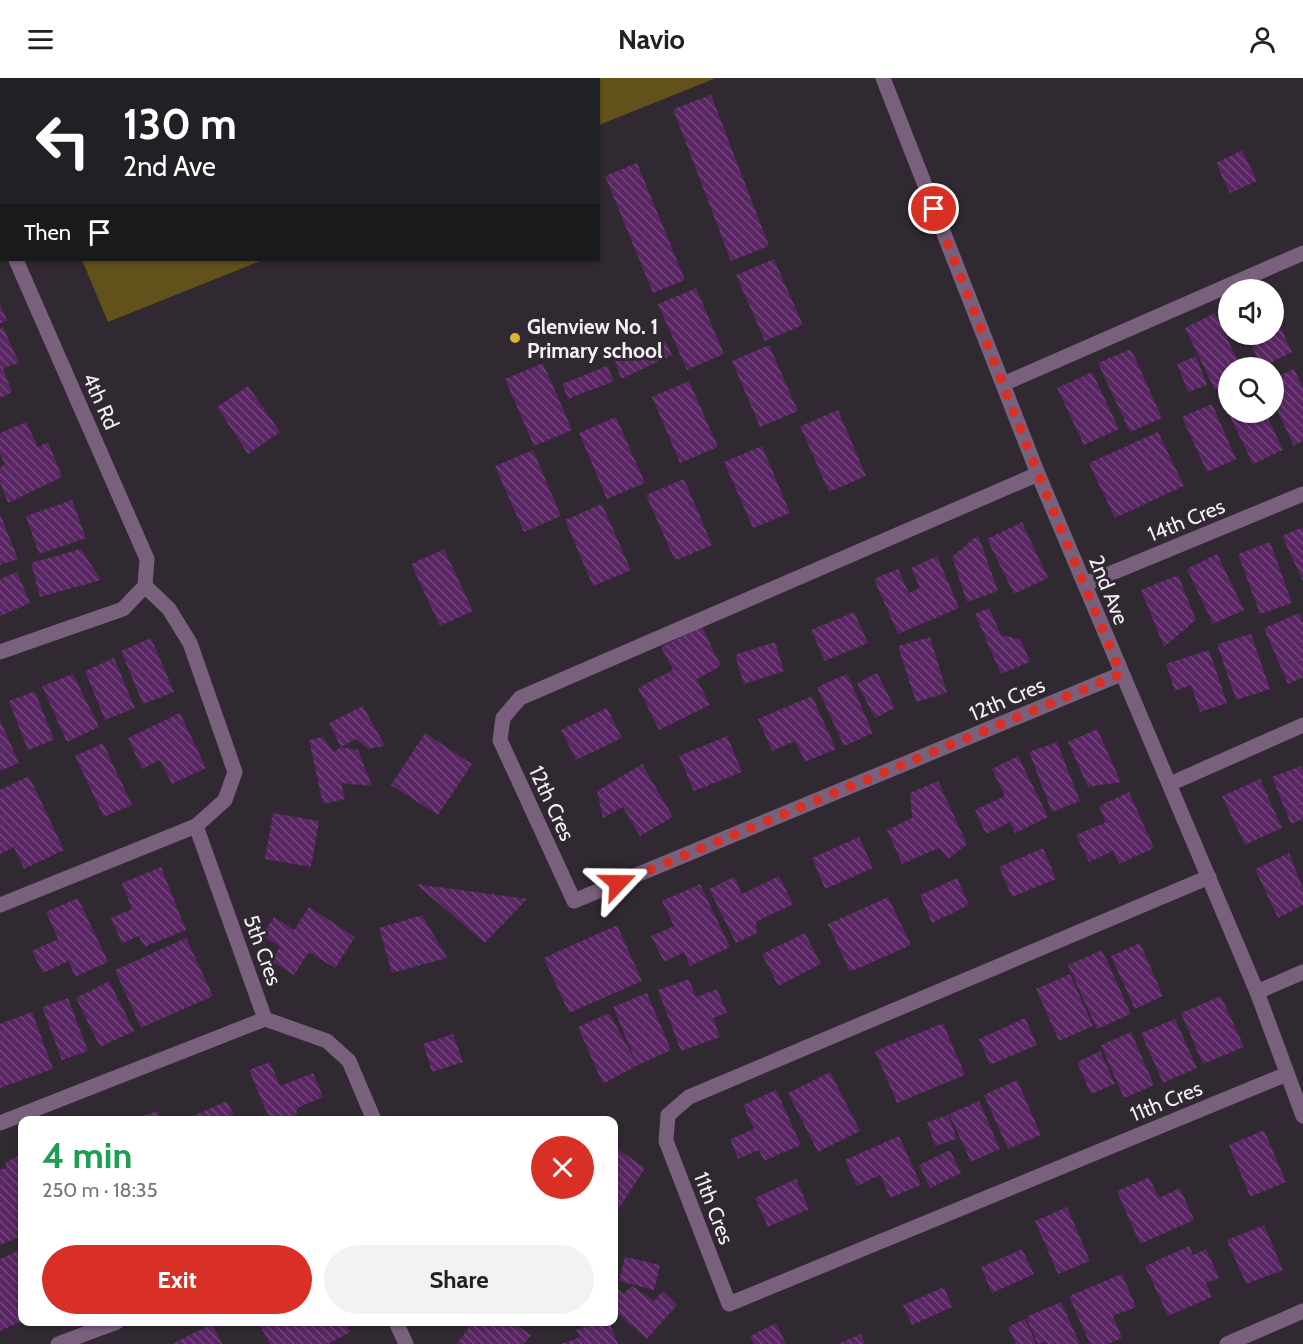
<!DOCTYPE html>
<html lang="en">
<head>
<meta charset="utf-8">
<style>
  :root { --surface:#fff; --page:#f2f2f2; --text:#222; --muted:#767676; --accent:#d93025 }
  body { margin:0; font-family:Cabin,sans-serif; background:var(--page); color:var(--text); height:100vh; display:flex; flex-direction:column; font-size:22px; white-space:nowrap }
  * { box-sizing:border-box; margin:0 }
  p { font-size:20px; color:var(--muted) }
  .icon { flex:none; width:33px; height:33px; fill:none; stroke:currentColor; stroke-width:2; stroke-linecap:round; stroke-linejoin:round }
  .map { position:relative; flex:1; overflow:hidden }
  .details { position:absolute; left:18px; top:1038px; width:600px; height:210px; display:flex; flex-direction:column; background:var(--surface); border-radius:12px; box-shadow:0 2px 4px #0004 }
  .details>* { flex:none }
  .hud { position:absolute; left:0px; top:0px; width:600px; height:183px; box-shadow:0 2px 4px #0004; background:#202124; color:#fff; overflow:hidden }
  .fabs { position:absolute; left:1218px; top:201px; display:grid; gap:12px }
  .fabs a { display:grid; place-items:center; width:66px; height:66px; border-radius:50%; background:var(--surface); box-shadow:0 2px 4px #0004; font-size:30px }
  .pin { position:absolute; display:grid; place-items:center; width:51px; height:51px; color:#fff; margin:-26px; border:3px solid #fff; border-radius:50%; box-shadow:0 2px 6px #0007 }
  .me { position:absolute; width:66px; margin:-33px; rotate:67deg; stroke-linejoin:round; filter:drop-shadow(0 0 4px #0008) }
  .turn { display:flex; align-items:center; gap:21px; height:126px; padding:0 24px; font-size:27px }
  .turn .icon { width:78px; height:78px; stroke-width:2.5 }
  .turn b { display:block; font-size:42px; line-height:51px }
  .then { display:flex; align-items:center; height:57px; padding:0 24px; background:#0003; gap:12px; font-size:22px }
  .round { display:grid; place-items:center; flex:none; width:63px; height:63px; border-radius:32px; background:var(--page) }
  .headline { display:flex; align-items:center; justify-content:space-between; height:102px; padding:0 24px }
  h1 { font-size:36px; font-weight:800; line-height:45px; color:#1e9e55 }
  .cta { display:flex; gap:12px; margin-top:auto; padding:12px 24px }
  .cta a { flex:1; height:69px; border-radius:36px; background:var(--accent); color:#fff; font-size:24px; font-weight:800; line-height:69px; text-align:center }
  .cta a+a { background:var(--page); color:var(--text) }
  header { display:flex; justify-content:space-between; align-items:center; height:78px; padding:0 24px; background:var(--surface); font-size:27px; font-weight:800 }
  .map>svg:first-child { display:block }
  .pitch { fill:#62511b }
  .building { fill:url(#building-back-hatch) }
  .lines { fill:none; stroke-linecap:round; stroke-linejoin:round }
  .minor { stroke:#79617d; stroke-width:15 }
  .route { stroke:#d93025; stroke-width:10; stroke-dasharray:0 18 }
  .poi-dot { fill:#d9b334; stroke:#302931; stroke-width:2 }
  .labels { text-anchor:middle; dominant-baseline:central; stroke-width:6; stroke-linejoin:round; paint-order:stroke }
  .poi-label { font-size:21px; font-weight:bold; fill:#f6f0f6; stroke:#302931; text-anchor:start }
  .street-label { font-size:21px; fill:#f6f0f6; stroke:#302931 }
</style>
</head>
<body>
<header><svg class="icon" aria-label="menu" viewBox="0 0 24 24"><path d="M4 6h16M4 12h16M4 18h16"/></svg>Navio<svg class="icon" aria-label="person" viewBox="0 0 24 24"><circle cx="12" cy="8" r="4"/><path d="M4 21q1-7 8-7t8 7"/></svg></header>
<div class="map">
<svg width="1303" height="1266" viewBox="0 0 1303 1266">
  <defs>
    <pattern id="building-back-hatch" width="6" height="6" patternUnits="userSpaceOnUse" patternTransform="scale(1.5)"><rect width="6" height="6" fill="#592562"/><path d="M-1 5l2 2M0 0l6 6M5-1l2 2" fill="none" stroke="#714579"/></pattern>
  </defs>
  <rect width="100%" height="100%" fill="#302931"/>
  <g class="pitch">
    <path d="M 7,0 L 716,0 L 599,47 L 598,2 Z"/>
    <path d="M 82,182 L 263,182 L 108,244 Z"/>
  </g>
  <g class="building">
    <path d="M 711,17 L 769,168 L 731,183 L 673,31 Z"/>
    <path d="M 1242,72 L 1257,103 L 1230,115 L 1216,85 Z"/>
    <path d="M 637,85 L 685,202 L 653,215 L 605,98 Z"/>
    <path d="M 774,181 L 803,247 L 765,263 L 736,197 Z"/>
    <path d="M 696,210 L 724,276 L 687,292 L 658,226 Z"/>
    <path d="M 0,225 L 7,243 L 0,245 Z"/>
    <path d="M 1215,235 L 1241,290 L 1228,290 L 1228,306 L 1215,312 L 1185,250 Z"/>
    <path d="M 1274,236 L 1292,274 L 1262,289 L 1246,256 L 1274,256 Z"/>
    <path d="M 3,249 L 19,285 L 3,290 L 12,314 L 0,320 L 0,250 Z"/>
    <path d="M 665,263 L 672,277 L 621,301 L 615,283 Z"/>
    <path d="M 769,267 L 798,333 L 760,349 L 732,283 Z"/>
    <path d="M 1131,271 L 1162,340 L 1130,354 L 1098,285 Z"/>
    <path d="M 1196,278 L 1207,307 L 1188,314 L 1177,286 Z"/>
    <path d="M 543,285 L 572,352 L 534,368 L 505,301 Z"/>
    <path d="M 607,288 L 614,303 L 568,321 L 562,306 Z"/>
    <path d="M 1294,291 L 1303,309 L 1303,363 L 1294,368 L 1274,325 L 1274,300 Z"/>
    <path d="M 1092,294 L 1119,351 L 1084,367 L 1057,310 Z"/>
    <path d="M 689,303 L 718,369 L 680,385 L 652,319 Z"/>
    <path d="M 248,308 L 280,354 L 248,376 L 217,329 Z"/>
    <path d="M 1228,321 L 1228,334 L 1265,334 L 1283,372 L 1253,386 L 1223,324 Z"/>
    <path d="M 1212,326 L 1236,381 L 1207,394 L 1182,339 Z"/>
    <path d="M 838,332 L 866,398 L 829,414 L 800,348 Z"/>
    <path d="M 616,339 L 645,405 L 607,421 L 579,355 Z"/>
    <path d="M 26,344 L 38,369 L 48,364 L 62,399 L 8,425 L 0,404 L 0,390 L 5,386 L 0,376 L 0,355 Z"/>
    <path d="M 1158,354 L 1184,408 L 1115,440 L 1089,385 Z"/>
    <path d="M 762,368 L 790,435 L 753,450 L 724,384 Z"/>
    <path d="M 533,372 L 561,438 L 524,454 L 495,388 Z"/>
    <path d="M 684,401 L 712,467 L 675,483 L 646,417 Z"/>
    <path d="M 72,422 L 86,460 L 39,476 L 26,438 Z"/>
    <path d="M 602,426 L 631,492 L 593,508 L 565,442 Z"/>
    <path d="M 0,436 L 18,481 L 0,487 Z"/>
    <path d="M 1022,444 L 1048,500 L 1014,516 L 987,461 Z"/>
    <path d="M 1303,449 L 1303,503 L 1282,458 Z"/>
    <path d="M 978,457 L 998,513 L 967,524 L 952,479 Z"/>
    <path d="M 1270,464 L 1292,525 L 1260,536 L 1238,476 Z"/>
    <path d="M 81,471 L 101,502 L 40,519 L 31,485 Z"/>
    <path d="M 444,471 L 473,533 L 440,548 L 411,486 Z"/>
    <path d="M 1217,476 L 1244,532 L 1213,546 L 1187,491 Z"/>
    <path d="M 937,478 L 959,530 L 898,556 L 874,501 L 898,491 L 909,515 L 920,510 L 911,490 Z"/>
    <path d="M 17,494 L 30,525 L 0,538 L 0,501 Z"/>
    <path d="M 1178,497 L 1196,542 L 1164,569 L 1141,512 Z"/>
    <path d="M 989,530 L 1001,557 L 1020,561 L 1030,584 L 1001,596 L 975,536 Z"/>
    <path d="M 854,534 L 868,565 L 825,583 L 811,552 Z"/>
    <path d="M 1299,535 L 1303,545 L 1303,599 L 1288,606 L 1264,550 Z"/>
    <path d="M 702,549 L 721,588 L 697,601 L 710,627 L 659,652 L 638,610 L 673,592 L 661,569 Z"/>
    <path d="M 1251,556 L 1270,611 L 1236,622 L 1217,566 Z"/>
    <path d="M 930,559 L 947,615 L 916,624 L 898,568 Z"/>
    <path d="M 151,560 L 174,614 L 143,626 L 121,573 Z"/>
    <path d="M 775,564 L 784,593 L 744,606 L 735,577 Z"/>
    <path d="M 1209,572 L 1227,625 L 1200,634 L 1191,607 L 1175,613 L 1166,586 Z"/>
    <path d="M 114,580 L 135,630 L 105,642 L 85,593 Z"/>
    <path d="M 877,595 L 895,630 L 875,640 L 857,605 Z"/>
    <path d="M 73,596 L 99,649 L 67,664 L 42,608 Z"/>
    <path d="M 847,596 L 873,655 L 844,668 L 817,609 Z"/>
    <path d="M 35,613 L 54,662 L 28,672 L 9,623 Z"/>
    <path d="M 812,618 L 836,671 L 805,684 L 795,663 L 772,673 L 758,641 Z"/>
    <path d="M 363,628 L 385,668 L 368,671 L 356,661 L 341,669 L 329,645 Z"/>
    <path d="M 607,630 L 622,660 L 576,682 L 561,652 Z"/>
    <path d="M 180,635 L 206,690 L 172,706 L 160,682 L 142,691 L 128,660 Z"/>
    <path d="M 0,642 L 19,685 L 0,693 Z"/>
    <path d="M 1097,651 L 1121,704 L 1088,709 L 1068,664 Z"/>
    <path d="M 425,655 L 472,686 L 438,737 L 391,707 Z"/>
    <path d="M 727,658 L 742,694 L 694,713 L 679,678 Z"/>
    <path d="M 323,659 L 334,674 L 341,669 L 358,672 L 372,708 L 341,705 L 345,721 L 323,726 L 309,662 Z"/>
    <path d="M 1057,664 L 1080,723 L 1052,734 L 1029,674 Z"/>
    <path d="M 103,665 L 132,727 L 104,739 L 75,678 Z"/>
    <path d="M 1018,678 L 1048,739 L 1015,755 L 1010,744 L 986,756 L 975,732 L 1005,718 L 992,691 Z"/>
    <path d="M 642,686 L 673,739 L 640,758 L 623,729 L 603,740 L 597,713 Z"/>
    <path d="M 1301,688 L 1303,694 L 1303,741 L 1291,746 L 1272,699 Z"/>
    <path d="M 29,698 L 64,772 L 24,791 L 14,769 L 0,776 L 0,712 Z"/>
    <path d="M 1260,701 L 1282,750 L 1245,767 L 1222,718 Z"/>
    <path d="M 938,703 L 967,766 L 948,781 L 939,770 L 902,786 L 887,752 L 912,740 L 910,715 Z"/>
    <path d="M 1129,714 L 1154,770 L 1119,786 L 1113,773 L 1089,784 L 1076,757 L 1106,744 L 1099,728 Z"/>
    <path d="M 273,735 L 319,743 L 311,789 L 265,781 Z"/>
    <path d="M 859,759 L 873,790 L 825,811 L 812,780 Z"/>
    <path d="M 1043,770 L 1056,801 L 1012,819 L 999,789 Z"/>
    <path d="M 1289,775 L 1303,811 L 1303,827 L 1278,840 L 1255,791 Z"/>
    <path d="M 161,789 L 186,852 L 144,869 L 139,858 L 122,865 L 111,840 L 132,831 L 122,805 Z"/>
    <path d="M 779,798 L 793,826 L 756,844 L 757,855 L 736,865 L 709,811 L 734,799 L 742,816 Z"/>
    <path d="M 957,800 L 969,827 L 932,845 L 920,817 Z"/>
    <path d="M 416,806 L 527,821 L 485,865 Z"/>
    <path d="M 700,806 L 730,869 L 690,888 L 684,874 L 664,884 L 651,858 L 674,848 L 662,823 Z"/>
    <path d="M 888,819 L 911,867 L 850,894 L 828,846 Z"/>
    <path d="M 78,820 L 108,884 L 75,899 L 69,883 L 43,895 L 32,873 L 58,861 L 46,834 Z"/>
    <path d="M 309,829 L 355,859 L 335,890 L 309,874 L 294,897 L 271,883 L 280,869 L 262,857 L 274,839 L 294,852 Z"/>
    <path d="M 422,837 L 447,880 L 392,895 L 379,850 Z"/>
    <path d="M 617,847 L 642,903 L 569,935 L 544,880 Z"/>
    <path d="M 805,855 L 821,886 L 778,908 L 762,876 Z"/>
    <path d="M 186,860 L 213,918 L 141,950 L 115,892 Z"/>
    <path d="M 1140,865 L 1163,918 L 1135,931 L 1111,878 Z"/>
    <path d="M 1102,872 L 1131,936 L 1097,951 L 1068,887 Z"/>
    <path d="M 1070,896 L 1093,948 L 1059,963 L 1036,911 Z"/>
    <path d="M 689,901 L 696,919 L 717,911 L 727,935 L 713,940 L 720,959 L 681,973 L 658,912 Z"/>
    <path d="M 109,903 L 134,953 L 100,969 L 76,920 Z"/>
    <path d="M 647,915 L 671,972 L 638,987 L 603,1006 L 578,949 L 609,935 L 636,984 L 613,929 Z"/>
    <path d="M 1221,918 L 1244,969 L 1203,986 L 1181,935 Z"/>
    <path d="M 68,920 L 88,973 L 62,982 L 42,929 Z"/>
    <path d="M 32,934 L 53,991 L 0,1010 L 0,946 Z"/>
    <path d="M 1025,940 L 1037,967 L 990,987 L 979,961 Z"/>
    <path d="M 1175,941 L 1197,990 L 1163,1005 L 1141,955 Z"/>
    <path d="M 943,945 L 965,997 L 897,1025 L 875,973 Z"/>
    <path d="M 1131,954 L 1154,1007 L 1124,1020 L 1101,967 Z"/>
    <path d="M 453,956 L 463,984 L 432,994 L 423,966 Z"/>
    <path d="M 1100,973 L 1115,1006 L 1091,1016 L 1077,984 Z"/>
    <path d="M 270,984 L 280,1008 L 313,995 L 323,1019 L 297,1030 L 296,1042 L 270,1042 L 249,992 Z"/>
    <path d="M 830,994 L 860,1053 L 818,1074 L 788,1015 Z"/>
    <path d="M 1017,1002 L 1041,1057 L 1008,1071 L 984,1017 Z"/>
    <path d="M 776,1012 L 801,1067 L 764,1083 L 759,1072 L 738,1081 L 730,1061 L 754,1051 L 743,1027 Z"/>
    <path d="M 227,1023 L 236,1042 L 184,1042 Z"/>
    <path d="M 979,1023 L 1000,1071 L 971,1084 L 949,1036 Z"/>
    <path d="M 158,1033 L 161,1042 L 131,1042 Z"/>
    <path d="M 948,1037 L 957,1061 L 935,1068 L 927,1044 Z"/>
    <path d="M 1264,1052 L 1286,1104 L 1250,1119 L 1229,1067 Z"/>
    <path d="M 899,1058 L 921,1107 L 890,1120 L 880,1097 L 857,1108 L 845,1082 Z"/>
    <path d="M 614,1069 L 645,1090 L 614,1138 Z"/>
    <path d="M 950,1072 L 961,1095 L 930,1110 L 919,1087 Z"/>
    <path d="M 22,1077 L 22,1158 L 0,1167 L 0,1092 L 7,1089 L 5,1084 Z"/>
    <path d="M 1149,1099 L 1159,1120 L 1180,1110 L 1194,1142 L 1140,1166 L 1117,1113 Z"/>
    <path d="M 796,1101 L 809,1131 L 768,1149 L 755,1120 Z"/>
    <path d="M 1067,1129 L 1090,1183 L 1058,1196 L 1035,1143 Z"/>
    <path d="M 1264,1147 L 1283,1192 L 1246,1206 L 1227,1162 Z"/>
    <path d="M 1189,1168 L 1193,1177 L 1206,1171 L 1219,1200 L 1206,1205 L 1212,1219 L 1168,1238 L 1145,1188 Z"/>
    <path d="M 22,1171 L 22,1243 L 0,1253 L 0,1181 Z"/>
    <path d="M 1022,1171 L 1034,1196 L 992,1215 L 981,1189 Z"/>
    <path d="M 625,1179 L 660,1187 L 654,1212 L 619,1203 Z"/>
    <path d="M 1122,1196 L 1136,1229 L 1113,1238 L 1122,1260 L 1108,1266 L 1090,1266 L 1069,1218 Z"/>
    <path d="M 614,1207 L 623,1216 L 632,1208 L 654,1223 L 663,1213 L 677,1227 L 647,1261 L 614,1232 Z"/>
    <path d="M 944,1209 L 952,1229 L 912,1247 L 903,1227 Z"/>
    <path d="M 1061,1224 L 1080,1266 L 1047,1266 L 1046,1264 L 1038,1266 L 1026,1239 Z"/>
    <path d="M 1025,1241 L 1036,1266 L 1016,1266 L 1008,1249 Z"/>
    <path d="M 258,1244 L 345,1244 L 350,1254 L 328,1266 L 270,1266 Z"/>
    <path d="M 473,1244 L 512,1244 L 531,1257 L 524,1266 L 457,1266 Z"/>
    <path d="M 598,1244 L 609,1244 L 618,1266 L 561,1266 L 581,1259 L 576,1252 Z"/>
    <path d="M 776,1245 L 786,1266 L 754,1266 L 750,1258 Z"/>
    <path d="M 212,1246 L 222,1266 L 172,1266 Z"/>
    <path d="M 861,1256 L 865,1266 L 838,1266 Z"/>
  </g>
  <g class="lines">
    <g class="minor">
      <path d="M 883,0 L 1038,396 L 1257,914 L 1303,1038"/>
      <path d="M 0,145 L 2,148"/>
      <path d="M 1003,306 L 1303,175"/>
      <path d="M 1038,396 L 520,620 L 503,640 L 500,662 L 574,823 L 1121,596"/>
      <path d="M 1085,506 L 1303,416"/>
      <path d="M 145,508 L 169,531 L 190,565 L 235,694 L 225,722 L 196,748"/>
      <path d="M 0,574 L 123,531 L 145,508 L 147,481 L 16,182"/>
      <path d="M 1170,706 L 1303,647"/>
      <path d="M 1209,799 L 689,1019 L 668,1037 L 666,1063 L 729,1226 L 1287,996"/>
      <path d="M 0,827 L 196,748 L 265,941 L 0,1045"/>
      <path d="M 1257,914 L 1303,894"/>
      <path d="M 265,941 L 327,963 L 349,983 L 374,1042"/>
      <path d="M 396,1244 L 406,1266"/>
      <path d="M 58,1266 L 117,1244"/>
      <path d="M 1227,1266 L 1303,1233"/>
    </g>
  </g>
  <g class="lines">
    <path class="route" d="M 618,805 L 1121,596 L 1038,396 L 934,131"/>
  </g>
  <circle class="poi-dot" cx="515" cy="260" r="6"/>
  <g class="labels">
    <g class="poi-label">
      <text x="527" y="248">Glenview No. 1<tspan x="527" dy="24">Primary school</tspan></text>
    </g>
    <g class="street-label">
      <text transform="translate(101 323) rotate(66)">4th Rd</text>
      <text transform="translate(1186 442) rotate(-22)">14th Cres</text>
      <text transform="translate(1109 512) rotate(68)">2nd Ave</text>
      <text transform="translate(1007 621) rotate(-23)">12th Cres</text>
      <text transform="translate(552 725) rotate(65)">12th Cres</text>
      <text transform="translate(263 872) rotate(70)">5th Cres</text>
      <text transform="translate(1166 1023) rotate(-22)">11th Cres</text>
      <text transform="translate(714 1130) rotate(69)">11th Cres</text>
    </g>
  </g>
</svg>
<div class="fabs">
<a><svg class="icon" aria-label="sound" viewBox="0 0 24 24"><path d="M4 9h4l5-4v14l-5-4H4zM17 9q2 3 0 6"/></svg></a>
<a><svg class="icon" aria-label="search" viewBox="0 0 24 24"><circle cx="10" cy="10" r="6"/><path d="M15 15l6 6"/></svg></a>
</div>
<div class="pin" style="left:934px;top:131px;background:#d93025"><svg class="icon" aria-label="arrive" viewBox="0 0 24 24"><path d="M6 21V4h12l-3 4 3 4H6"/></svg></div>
<svg class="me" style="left:618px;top:805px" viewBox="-20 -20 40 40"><path d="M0-17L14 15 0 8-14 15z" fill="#d93025" stroke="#fff" stroke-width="4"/></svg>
<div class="hud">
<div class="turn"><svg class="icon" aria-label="left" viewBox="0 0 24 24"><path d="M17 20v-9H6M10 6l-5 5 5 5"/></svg><div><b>130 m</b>2nd Ave</div></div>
<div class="then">Then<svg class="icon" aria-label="arrive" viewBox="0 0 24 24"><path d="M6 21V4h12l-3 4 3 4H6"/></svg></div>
</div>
<section class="details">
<div class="headline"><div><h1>4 min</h1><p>250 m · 18:35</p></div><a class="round" style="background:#d93025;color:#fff"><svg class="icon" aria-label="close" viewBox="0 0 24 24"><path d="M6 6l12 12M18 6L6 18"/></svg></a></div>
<div class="cta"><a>Exit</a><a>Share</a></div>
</section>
</div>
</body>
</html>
